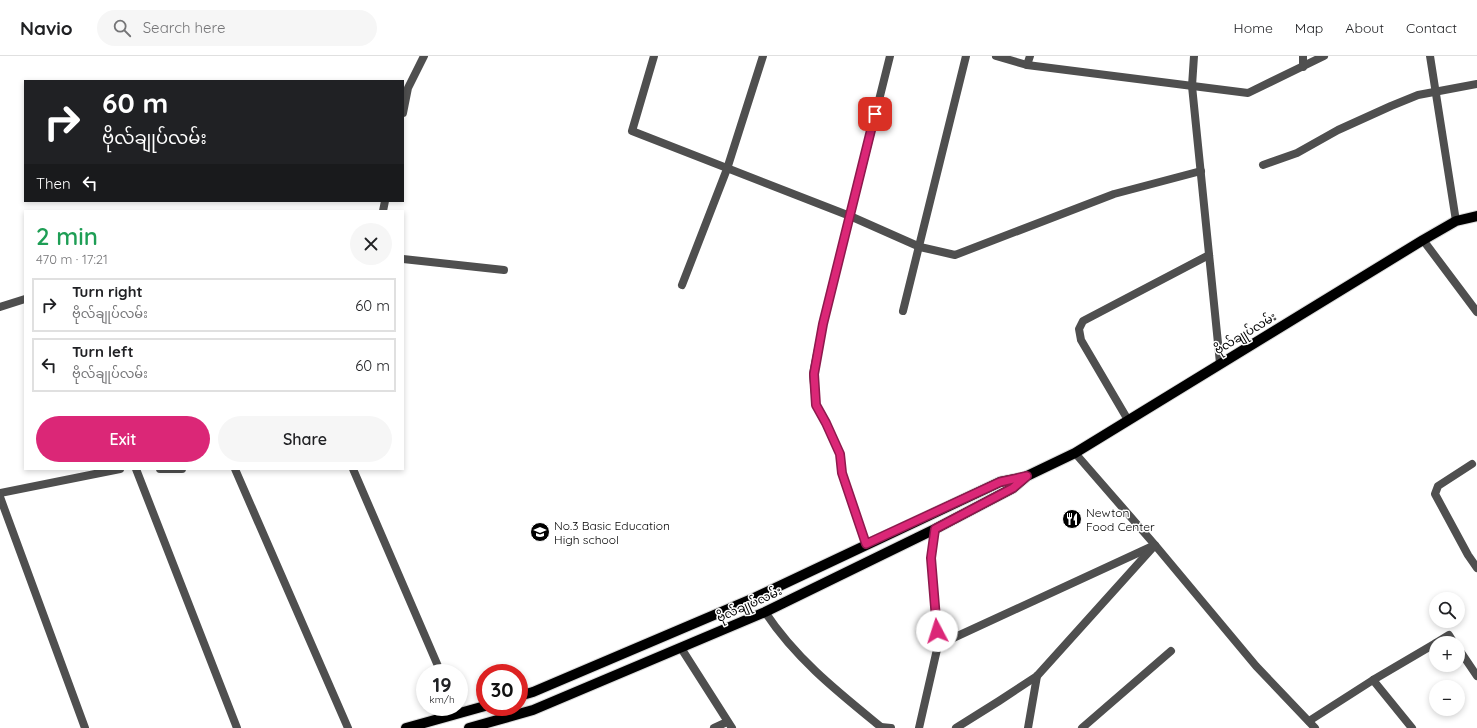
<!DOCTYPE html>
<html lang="en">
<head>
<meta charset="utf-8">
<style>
  :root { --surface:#fff; --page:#f6f6f6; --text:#202124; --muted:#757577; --line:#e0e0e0; --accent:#db2777 }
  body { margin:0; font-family:Quicksand,"Noto Sans Myanmar",sans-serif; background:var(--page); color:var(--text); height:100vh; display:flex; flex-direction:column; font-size:15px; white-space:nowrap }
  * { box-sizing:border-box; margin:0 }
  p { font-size:13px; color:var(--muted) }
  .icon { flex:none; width:22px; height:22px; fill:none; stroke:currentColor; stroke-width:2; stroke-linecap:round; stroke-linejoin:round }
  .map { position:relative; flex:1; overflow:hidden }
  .panel { position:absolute; left:24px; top:154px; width:380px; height:260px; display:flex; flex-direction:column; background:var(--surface); border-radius:0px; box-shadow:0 2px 6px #0003 }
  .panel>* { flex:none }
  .guide { position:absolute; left:24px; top:24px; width:380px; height:122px; border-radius:0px; box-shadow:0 2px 6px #0003; background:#202124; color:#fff; overflow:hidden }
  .fabs { position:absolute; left:1429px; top:536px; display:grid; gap:8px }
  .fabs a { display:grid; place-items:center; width:36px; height:36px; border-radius:50%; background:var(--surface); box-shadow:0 2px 6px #0003; font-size:20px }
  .speed { position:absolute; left:416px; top:608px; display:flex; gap:8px; font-size:20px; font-weight:700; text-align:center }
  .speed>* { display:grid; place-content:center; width:52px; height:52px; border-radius:50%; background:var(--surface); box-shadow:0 2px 6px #0003; line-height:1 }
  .speed small { font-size:10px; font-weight:400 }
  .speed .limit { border:6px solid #d22; background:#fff; color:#111 }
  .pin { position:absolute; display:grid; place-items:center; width:34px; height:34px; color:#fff; margin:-17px; border-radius:8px; box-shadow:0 2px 6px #0006 }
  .me { position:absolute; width:44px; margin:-22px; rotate:355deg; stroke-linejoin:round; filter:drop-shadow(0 0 3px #0008) }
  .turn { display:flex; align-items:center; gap:14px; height:84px; padding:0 12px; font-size:18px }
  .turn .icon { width:52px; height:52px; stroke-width:2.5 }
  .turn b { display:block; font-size:28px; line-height:34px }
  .then { display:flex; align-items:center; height:38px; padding:0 12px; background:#0003; gap:8px; font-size:15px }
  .round { display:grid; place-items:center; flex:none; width:42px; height:42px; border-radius:21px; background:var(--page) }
  .overview { display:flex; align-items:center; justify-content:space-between; height:68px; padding:0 12px }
  h1 { font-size:24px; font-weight:600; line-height:30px; color:#1e9e55 }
  .primary-button { display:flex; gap:8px; margin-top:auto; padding:8px 12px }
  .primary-button a { flex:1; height:46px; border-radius:24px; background:var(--accent); color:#fff; font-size:16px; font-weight:600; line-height:46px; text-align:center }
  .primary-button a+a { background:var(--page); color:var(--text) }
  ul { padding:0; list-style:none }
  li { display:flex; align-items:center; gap:12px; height:54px; margin:0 8px 6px; padding:0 4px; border:2px solid var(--line); border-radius:0px }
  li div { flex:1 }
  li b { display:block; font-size:15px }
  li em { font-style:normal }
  header { display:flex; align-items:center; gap:24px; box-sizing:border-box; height:56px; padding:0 20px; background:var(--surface); border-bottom:1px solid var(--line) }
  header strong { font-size:19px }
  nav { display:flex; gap:22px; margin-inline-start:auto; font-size:14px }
  .search { width:280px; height:36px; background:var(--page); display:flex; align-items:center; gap:10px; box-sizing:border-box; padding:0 14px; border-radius:22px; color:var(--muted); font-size:15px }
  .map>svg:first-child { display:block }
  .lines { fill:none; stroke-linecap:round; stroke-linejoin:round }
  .primary-casing { stroke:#dbdbdb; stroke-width:12 }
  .minor { stroke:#4f4f4f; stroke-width:8 }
  .tertiary { stroke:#4f4f4f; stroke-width:8 }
  .primary { stroke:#000; stroke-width:10 }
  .route-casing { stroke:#8e194d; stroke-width:10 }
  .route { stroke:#db2777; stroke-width:7 }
  .labels { text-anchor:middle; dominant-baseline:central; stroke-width:3; stroke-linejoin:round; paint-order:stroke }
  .street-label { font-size:12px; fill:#000; stroke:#fff }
  .poi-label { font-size:12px; fill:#000; stroke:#fff; text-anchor:start }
</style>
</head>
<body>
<header>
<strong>Navio</strong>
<div class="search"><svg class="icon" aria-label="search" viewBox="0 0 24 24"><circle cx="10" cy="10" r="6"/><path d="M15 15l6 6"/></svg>Search here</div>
<nav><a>Home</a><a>Map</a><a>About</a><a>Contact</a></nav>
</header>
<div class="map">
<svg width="1477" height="672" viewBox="0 0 1477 672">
  <rect width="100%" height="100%" fill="#fff"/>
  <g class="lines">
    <defs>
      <g id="primary">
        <path d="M 519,640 L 533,636 L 754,542 L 1000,426 L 1025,421"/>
        <path d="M 406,672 L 485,650"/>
        <path d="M 469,672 L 533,654 L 765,556 L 935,473 L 1013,432 L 1027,420 L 1075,397 L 1423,184 L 1456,165 L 1477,160"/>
      </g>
    </defs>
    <use href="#primary" class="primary-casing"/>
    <g class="minor">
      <path d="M 654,0 L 632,75 L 850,160 L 920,191 L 955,199 L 1114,138 L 1201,115"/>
      <path d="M 996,0 L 1027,9 L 1248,37 L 1324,0"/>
      <path d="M 1194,0 L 1192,30 L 1220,307"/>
      <path d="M 1303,0 L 1303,11"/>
      <path d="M 1027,9 L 1030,0"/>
      <path d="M 403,57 L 408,32 L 424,0"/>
      <path d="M 1263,109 L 1297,97 L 1338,74 L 1391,50 L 1418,39 L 1477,28"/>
      <path d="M 383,155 L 385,145"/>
      <path d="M 1423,184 L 1477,256"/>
      <path d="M 403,203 L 504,214"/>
      <path d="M 682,229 L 727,113 L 763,0"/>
      <path d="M 0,251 L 25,243"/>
      <path d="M 903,255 L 966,0"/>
      <path d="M 1128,364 L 1081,284 L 1079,273 L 1083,265 L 1209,199"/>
      <path d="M 1472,408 L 1438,430 L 1435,438 L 1468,499 L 1477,512"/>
      <path d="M 136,413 L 237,672"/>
      <path d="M 160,413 L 182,413"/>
      <path d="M 235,413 L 348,672"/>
      <path d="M 353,413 L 441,617"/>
      <path d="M 0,437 L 120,413"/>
      <path d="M 0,441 L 85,672"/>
      <path d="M 866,489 L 842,417 L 840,398 L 826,367 L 816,349 L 813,318 L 823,268 L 890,0"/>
      <path d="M 765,556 C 796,603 838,636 881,671"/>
      <path d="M 1436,587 L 1449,579 L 1454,587"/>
      <path d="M 938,589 L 1155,489 L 1256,610 L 1315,672"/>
      <path d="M 681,592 L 732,672"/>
      <path d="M 1458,592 L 1477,620"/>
      <path d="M 1373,624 L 1412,672"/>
      <path d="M 1309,665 L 1373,624 L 1436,587"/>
      <path d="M 714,672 L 727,666"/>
      <path d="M 919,672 L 938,589 L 931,502 L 935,473"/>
      <path d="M 1028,672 L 1037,620"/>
      <path d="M 1082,672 L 1171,595"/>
    </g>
    <g class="tertiary">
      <path d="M 1430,0 L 1456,165"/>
      <path d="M 880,672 L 881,671 L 891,672"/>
      <path d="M 956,672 L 999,645 L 1037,620 L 1155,489 L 1075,397"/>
    </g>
    <use href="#primary" class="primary"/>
  </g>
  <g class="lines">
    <defs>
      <path id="route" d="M 875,58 L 823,268 L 814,318 L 816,349 L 826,367 L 840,398 L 842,417 L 866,488 L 1000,426 L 1027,420 L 1013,432 L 935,473 L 931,502 L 937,575"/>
    </defs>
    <use href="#route" class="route-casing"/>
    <use href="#route" class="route"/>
  </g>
  <defs>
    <symbol id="restaurant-disc" viewBox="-11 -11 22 22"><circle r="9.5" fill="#000" stroke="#fff"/><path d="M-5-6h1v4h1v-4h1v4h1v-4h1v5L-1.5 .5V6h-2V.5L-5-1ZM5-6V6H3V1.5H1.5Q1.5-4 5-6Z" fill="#fff"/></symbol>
    <symbol id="school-disc" viewBox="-11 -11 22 22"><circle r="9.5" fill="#000" stroke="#fff"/><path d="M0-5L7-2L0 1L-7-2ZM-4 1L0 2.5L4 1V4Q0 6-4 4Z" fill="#fff"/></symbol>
  </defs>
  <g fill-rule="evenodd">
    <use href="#restaurant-disc" x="1061" y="452" width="22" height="22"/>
    <use href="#school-disc" x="529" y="465" width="22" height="22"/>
  </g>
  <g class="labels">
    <g class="street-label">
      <text transform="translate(1245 277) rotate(-31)">ဗိုလ်ချုပ်လမ်း</text>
      <text transform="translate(749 548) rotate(-24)">ဗိုလ်ချုပ်လမ်း</text>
    </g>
    <g class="poi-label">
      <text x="1086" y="456">Newton<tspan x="1086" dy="14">Food Center</tspan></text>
      <text x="554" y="469">No.3 Basic Education<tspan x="554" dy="14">High school</tspan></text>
    </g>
  </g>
</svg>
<div class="fabs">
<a><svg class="icon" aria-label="search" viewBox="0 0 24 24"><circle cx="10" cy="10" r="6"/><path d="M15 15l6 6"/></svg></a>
<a>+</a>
<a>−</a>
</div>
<div class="speed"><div>19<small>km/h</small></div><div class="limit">30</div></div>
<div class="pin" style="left:875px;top:58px;background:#d93025"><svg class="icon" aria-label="arrive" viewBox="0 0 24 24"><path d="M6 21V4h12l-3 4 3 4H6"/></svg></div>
<svg class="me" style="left:937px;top:575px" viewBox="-20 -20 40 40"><circle r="19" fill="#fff"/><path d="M0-13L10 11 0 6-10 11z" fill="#db2777"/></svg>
<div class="guide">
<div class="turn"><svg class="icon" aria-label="right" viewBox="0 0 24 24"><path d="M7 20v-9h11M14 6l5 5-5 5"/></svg><div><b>60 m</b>ဗိုလ်ချုပ်လမ်း</div></div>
<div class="then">Then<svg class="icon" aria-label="left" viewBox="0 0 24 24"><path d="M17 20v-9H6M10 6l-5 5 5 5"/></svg></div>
</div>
<section class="panel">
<div class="overview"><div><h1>2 min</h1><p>470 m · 17:21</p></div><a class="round"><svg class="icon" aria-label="close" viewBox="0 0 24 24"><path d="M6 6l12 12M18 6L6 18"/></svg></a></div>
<ul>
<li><svg class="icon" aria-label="right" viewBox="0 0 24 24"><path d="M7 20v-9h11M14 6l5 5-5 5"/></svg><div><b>Turn right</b><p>ဗိုလ်ချုပ်လမ်း</p></div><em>60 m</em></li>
<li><svg class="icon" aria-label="left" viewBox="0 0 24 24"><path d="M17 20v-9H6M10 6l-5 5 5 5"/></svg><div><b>Turn left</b><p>ဗိုလ်ချုပ်လမ်း</p></div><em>60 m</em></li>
</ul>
<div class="primary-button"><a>Exit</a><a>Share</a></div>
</section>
</div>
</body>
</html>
